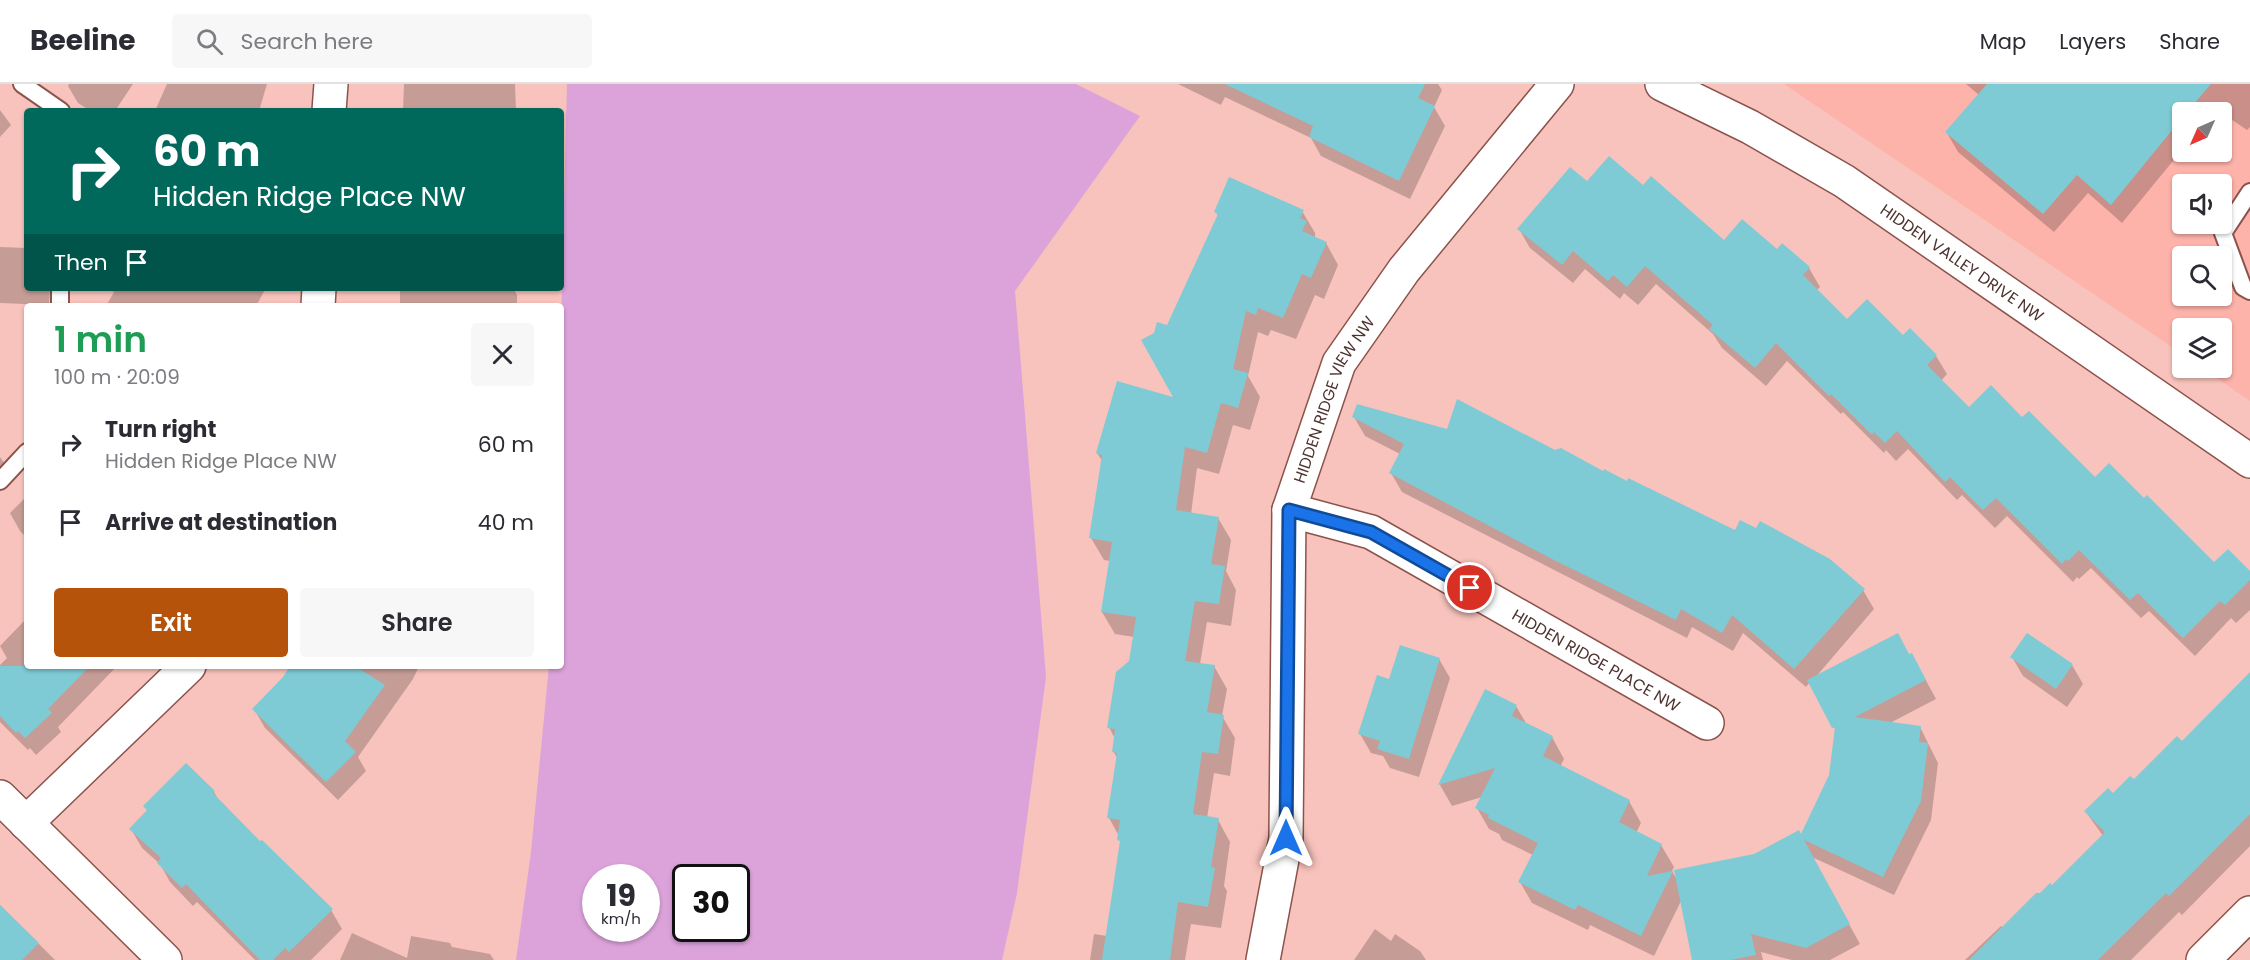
<!DOCTYPE html>
<html lang="en">
<head>
<meta charset="utf-8">
<style>
  :root { --surface:#fff; --page:#f7f7f7; --text:#2b2b33; --muted:#7c7c81; --line:#e1e1e2; --accent:#b45309 }
  body { margin:0; font-family:Poppins,sans-serif; background:var(--page); color:var(--text); height:100vh; display:flex; flex-direction:column; font-size:22px; white-space:nowrap }
  * { box-sizing:border-box; margin:0 }
  p { font-size:20px; color:var(--muted) }
  .icon { flex:none; width:33px; height:33px; fill:none; stroke:currentColor; stroke-width:2; stroke-linecap:round; stroke-linejoin:round }
  .map { position:relative; flex:1; overflow:hidden }
  .drawer { position:absolute; left:24px; top:219px; width:540px; height:366px; display:flex; flex-direction:column; background:var(--surface); border-radius:6px; box-shadow:0 2px 4px #0004 }
  .drawer>* { flex:none }
  .guide { position:absolute; left:24px; top:24px; width:540px; height:183px; border-radius:6px; box-shadow:0 2px 4px #0004; background:#00695c; color:#fff; overflow:hidden }
  .needle { width:39px; rotate:225deg }
  .tools { position:absolute; left:2172px; top:18px; display:grid; gap:12px }
  .tools a { display:grid; place-items:center; width:60px; height:60px; border-radius:6px; background:var(--surface); box-shadow:0 2px 4px #0004; font-size:30px }
  .speed { position:absolute; left:582px; top:780px; display:flex; gap:12px; font-size:30px; font-weight:700; text-align:center }
  .speed>* { display:grid; place-content:center; width:78px; height:78px; border-radius:50%; background:var(--surface); box-shadow:0 2px 4px #0004; line-height:1 }
  .speed small { font-size:15px; font-weight:400 }
  .speed .limit { border:3px solid #111; border-radius:9px; background:#fff; color:#111 }
  .pin { position:absolute; display:grid; place-items:center; width:51px; height:51px; color:#fff; margin:-26px; border:3px solid #fff; border-radius:50%; box-shadow:0 2px 6px #0007 }
  .me { position:absolute; width:66px; margin:-33px; rotate:0deg; stroke-linejoin:round; filter:drop-shadow(0 0 4px #0008) }
  .turn { display:flex; align-items:center; gap:21px; height:126px; padding:0 30px; font-size:27px }
  .turn .icon { width:78px; height:78px; stroke-width:2.5 }
  .turn b { display:block; font-size:42px; line-height:51px }
  .then { display:flex; align-items:center; height:57px; padding:0 30px; background:#0003; gap:12px; font-size:22px }
  .round { display:grid; place-items:center; flex:none; width:63px; height:63px; border-radius:6px; background:var(--page) }
  .headline { display:flex; align-items:center; justify-content:space-between; height:102px; padding:0 30px }
  h1 { font-size:36px; font-weight:600; line-height:45px; color:#1e9e55 }
  .button { display:flex; gap:12px; margin-top:auto; padding:12px 30px }
  .button a { flex:1; height:69px; border-radius:6px; background:var(--accent); color:#fff; font-size:24px; font-weight:600; line-height:69px; text-align:center }
  .button a+a { background:var(--page); color:var(--text) }
  ul { padding:0; list-style:none }
  li { display:flex; align-items:center; gap:18px; height:78px; padding:0 30px }
  li div { flex:1 }
  li b { display:block; font-size:22px }
  li em { font-style:normal }
  header { display:flex; align-items:center; gap:36px; box-sizing:border-box; height:84px; padding:0 30px; background:var(--surface); border-bottom:2px solid var(--line) }
  header strong { font-size:28px }
  nav { display:flex; gap:33px; margin-inline-start:auto; font-size:21px }
  .search { width:420px; height:54px; background:var(--page); display:flex; align-items:center; gap:15px; box-sizing:border-box; padding:0 21px; border-radius:6px; color:var(--muted); font-size:22px }
  .map>svg:first-child { display:block }
  .built { fill:#fdb3aa; fill-rule:evenodd }
  .green { fill:#dca3db; fill-rule:evenodd }
  .shadow { fill:#0003 }
  .building { fill:#7ecbd6 }
  .lines { fill:none; stroke-linecap:round; stroke-linejoin:round }
  .lane-casing { stroke:#8c534c; stroke-width:20 }
  .street-casing { stroke:#8c534c; stroke-width:36 }
  .secondary-casing { stroke:#8c534c; stroke-width:36 }
  .lane { stroke:#fff; stroke-width:16 }
  .street { stroke:#fff; stroke-width:33 }
  .secondary { stroke:#fff; stroke-width:33 }
  .route-casing { stroke:#114b97; stroke-width:15 }
  .route { stroke:#1a73e8; stroke-width:10 }
  .labels { text-anchor:middle; dominant-baseline:central; stroke-width:4.5; stroke-linejoin:round; paint-order:stroke }
  .street-label { font-size:16px; fill:#4d3330; stroke:#f8c3bc }
</style>
</head>
<body>
<header>
<strong>Beeline</strong>
<div class="search"><svg class="icon" aria-label="search" viewBox="0 0 24 24"><circle cx="10" cy="10" r="6"/><path d="M15 15l6 6"/></svg>Search here</div>
<nav><a>Map</a><a>Layers</a><a>Share</a></nav>
</header>
<div class="map">
<svg width="2250" height="876" viewBox="0 0 2250 876">
  <rect width="100%" height="100%" fill="#f8c3bc"/>
  <path class="built" d="M 1784,0 L 2250,0 L 2250,317 L 2202,284 L 2222,284 L 2222,244 L 2182,244 L 2182,270 ZM 2182,28 L 2222,28 L 2222,68 L 2182,68 ZM 2182,100 L 2222,100 L 2222,140 L 2182,140 ZM 2182,172 L 2222,172 L 2222,212 L 2182,212 Z"/>
  <path class="green" d="M 567,0 L 1076,0 L 1140,32 L 1015,207 L 1046,593 L 1017,809 L 1002,876 L 516,876 L 531,768 L 549,582 L 561,582 L 561,243 ZM 596,794 L 646,794 L 646,844 L 596,844 ZM 686,794 L 736,794 L 736,844 L 686,844 Z"/>
  <g class="shadow">
    <path d="M 69,0 L 133,0 L 115,27 L 91,27 L 78,19 L 68,2 Z"/>
    <path d="M 167,0 L 267,0 L 259,27 L 155,27 Z"/>
    <path d="M 404,0 L 515,0 L 516,27 L 403,27 Z"/>
    <path d="M 1178,0 L 1438,0 L 1442,6 L 1434,23 L 1445,42 L 1410,115 L 1321,72 L 1311,54 L 1225,13 L 1221,21 Z"/>
    <path d="M 1966,0 L 2250,0 L 2250,43 L 2247,46 L 2216,25 L 2213,28 L 2182,28 L 2182,66 L 2122,139 L 2088,109 L 2054,148 L 1958,68 L 1947,49 L 1979,11 Z"/>
    <path d="M 0,26 L 11,41 L 0,53 Z"/>
    <path d="M 1587,99 L 1644,103 L 1724,158 L 1777,167 L 1809,184 L 1820,203 L 1816,207 L 1847,237 L 1903,253 L 1936,272 L 1947,290 L 1941,297 L 1969,325 L 2022,335 L 2095,395 L 2144,417 L 2214,480 L 2250,489 L 2250,526 L 2236,539 L 2231,534 L 2195,572 L 2149,527 L 2141,534 L 2091,484 L 2079,495 L 2077,493 L 2073,498 L 2007,432 L 1995,444 L 1962,411 L 1957,416 L 1908,365 L 1896,377 L 1886,366 L 1884,369 L 1843,328 L 1841,330 L 1787,277 L 1766,302 L 1722,264 L 1713,250 L 1656,200 L 1638,221 L 1624,209 L 1620,215 L 1585,185 L 1573,199 L 1530,164 L 1519,145 Z"/>
    <path d="M 1302,127 L 1315,149 L 1315,154 L 1326,159 L 1338,181 L 1324,215 L 1315,211 L 1296,255 L 1271,246 L 1268,252 L 1258,248 L 1248,292 L 1260,313 L 1250,346 L 1233,341 L 1219,390 L 1197,384 L 1191,430 L 1218,434 L 1231,456 L 1226,487 L 1236,506 L 1231,542 L 1207,538 L 1200,580 L 1214,582 L 1227,605 L 1222,632 L 1235,654 L 1230,692 L 1214,689 L 1207,734 L 1218,736 L 1230,758 L 1224,802 L 1227,807 L 1221,844 L 1191,840 L 1185,876 L 1090,876 L 1094,850 L 1107,852 L 1121,760 L 1119,752 L 1109,734 L 1118,675 L 1113,667 L 1115,655 L 1109,643 L 1130,578 L 1134,553 L 1115,550 L 1102,528 L 1110,477 L 1104,476 L 1091,454 L 1103,378 L 1097,369 L 1176,315 L 1168,243 L 1218,132 L 1216,128 Z"/>
    <path d="M 0,163 L 27,164 L 27,204 L 50,204 L 49,221 L 0,219 Z"/>
    <path d="M 107,204 L 266,204 L 256,222 L 106,222 L 114,208 Z"/>
    <path d="M 400,204 L 513,204 L 517,211 L 517,222 L 400,222 Z"/>
    <path d="M 1354,333 L 1448,347 L 1555,368 L 1863,506 L 1874,525 L 1814,595 L 1909,572 L 1922,589 L 1936,615 L 1890,639 L 1920,643 L 1938,679 L 1931,736 L 1894,811 L 1812,773 L 1860,860 L 1830,876 L 1792,876 L 1761,868 L 1763,876 L 1694,876 L 1682,815 L 1654,872 L 1590,841 L 1588,846 L 1532,819 L 1520,798 L 1533,771 L 1502,756 L 1499,750 L 1489,745 L 1477,724 L 1482,713 L 1452,722 L 1440,701 L 1486,607 L 1516,622 L 1527,641 L 1552,653 L 1564,675 L 1560,683 L 1629,717 L 1641,739 L 1636,749 L 1661,761 L 1674,783 L 1672,787 L 1677,796 L 1755,772 L 1801,753 L 1830,692 L 1836,647 L 1810,598 L 1806,603 L 1743,549 L 1733,567 L 1692,543 L 1687,554 L 1402,408 L 1391,389 L 1400,370 L 1365,352 Z"/>
    <path d="M 0,373 L 13,392 L 0,407 Z"/>
    <path d="M 27,412 L 27,454 L 20,447 L 10,429 Z"/>
    <path d="M 27,534 L 27,582 L 117,582 L 58,643 L 61,648 L 36,671 L 30,664 L 28,666 L 0,638 L 0,581 L 7,574 L 0,562 Z"/>
    <path d="M 2012,573 L 2072,581 L 2083,600 L 2067,623 L 2023,592 Z"/>
    <path d="M 1439,575 L 1450,594 L 1419,693 L 1390,684 L 1383,672 L 1371,669 L 1360,650 L 1390,596 Z"/>
    <path d="M 292,582 L 419,582 L 413,595 L 358,673 L 366,687 L 338,716 L 265,644 L 254,625 L 284,594 Z"/>
    <path d="M 2250,591 L 2250,762 L 2182,831 L 2179,828 L 2131,876 L 1965,876 L 2001,842 L 2004,845 L 2052,803 L 2103,752 L 2086,728 L 2134,697 L 2182,659 Z"/>
    <path d="M 214,708 L 220,718 L 260,760 L 331,826 L 342,845 L 311,876 L 255,876 L 197,818 L 193,822 L 170,798 L 160,780 L 142,764 L 131,745 L 148,728 L 145,722 Z"/>
    <path d="M 0,821 L 55,876 L 0,876 Z"/>
    <path d="M 1375,845 L 1391,857 L 1395,850 L 1420,867 L 1426,876 L 1354,876 Z"/>
    <path d="M 352,849 L 407,874 L 411,852 L 450,859 L 452,863 L 490,870 L 494,876 L 340,876 Z"/>
  </g>
  <g class="building">
    <path d="M 1225,0 L 1425,0 L 1418,14 L 1435,22 L 1399,97 L 1309,53 L 1313,42 Z"/>
    <path d="M 1987,0 L 2211,0 L 2187,28 L 2182,28 L 2182,34 L 2111,121 L 2077,91 L 2043,130 L 1945,48 Z"/>
    <path d="M 1609,72 L 1643,101 L 1651,92 L 1724,156 L 1742,135 L 1777,165 L 1782,159 L 1810,183 L 1803,191 L 1847,235 L 1867,215 L 1903,251 L 1910,244 L 1937,271 L 1927,281 L 1969,323 L 1991,301 L 2022,333 L 2029,327 L 2095,393 L 2109,379 L 2144,414 L 2147,411 L 2214,478 L 2228,465 L 2250,487 L 2250,496 L 2225,521 L 2220,517 L 2183,554 L 2138,509 L 2130,516 L 2079,466 L 2068,477 L 2066,475 L 2062,480 L 1996,414 L 1983,426 L 1950,393 L 1945,398 L 1897,347 L 1885,359 L 1874,348 L 1872,351 L 1831,310 L 1829,312 L 1776,259 L 1755,284 L 1709,245 L 1713,241 L 1645,182 L 1627,203 L 1613,191 L 1608,197 L 1573,167 L 1562,181 L 1517,145 L 1570,83 L 1587,97 Z"/>
    <path d="M 1229,93 L 1304,126 L 1300,134 L 1307,137 L 1302,147 L 1327,158 L 1311,194 L 1302,190 L 1283,234 L 1258,224 L 1256,231 L 1246,227 L 1233,285 L 1248,289 L 1238,324 L 1221,319 L 1207,369 L 1185,363 L 1176,426 L 1219,433 L 1211,480 L 1225,482 L 1219,520 L 1195,517 L 1185,577 L 1215,581 L 1207,628 L 1224,631 L 1218,670 L 1202,668 L 1193,730 L 1219,734 L 1211,783 L 1215,784 L 1208,823 L 1178,818 L 1170,876 L 1102,876 L 1120,757 L 1117,756 L 1120,736 L 1107,734 L 1117,669 L 1112,668 L 1115,645 L 1107,644 L 1116,588 L 1129,577 L 1136,533 L 1101,528 L 1112,458 L 1089,454 L 1102,371 L 1096,369 L 1117,297 L 1173,313 L 1141,256 L 1154,249 L 1157,238 L 1167,241 L 1218,130 L 1214,128 Z"/>
    <path d="M 1457,315 L 1555,366 L 1561,364 L 1603,387 L 1604,385 L 1627,397 L 1628,394 L 1735,446 L 1740,436 L 1756,444 L 1760,437 L 1830,475 L 1865,505 L 1794,585 L 1732,531 L 1722,549 L 1681,525 L 1676,536 L 1554,476 L 1389,389 L 1404,360 L 1352,333 L 1357,320 L 1447,345 Z"/>
    <path d="M 1898,549 L 1909,570 L 1912,569 L 1926,596 L 1855,633 L 1921,642 L 1919,658 L 1928,659 L 1921,717 L 1883,793 L 1804,756 L 1850,840 L 1806,864 L 1751,850 L 1756,871 L 1730,876 L 1692,876 L 1674,786 L 1754,770 L 1799,746 L 1801,750 L 1829,691 L 1835,643 L 1832,644 L 1807,596 Z"/>
    <path d="M 2027,549 L 2073,580 L 2056,605 L 2010,573 Z"/>
    <path d="M 1400,561 L 1440,574 L 1409,675 L 1377,665 L 1380,657 L 1358,650 L 1377,591 L 1389,595 Z"/>
    <path d="M 0,582 L 90,582 L 48,625 L 52,629 L 25,654 L 18,647 L 16,649 L 0,632 Z"/>
    <path d="M 290,582 L 355,582 L 385,601 L 345,657 L 356,668 L 326,698 L 252,625 L 283,593 Z"/>
    <path d="M 2250,588 L 2250,730 L 2198,783 L 2169,812 L 2166,809 L 2098,876 L 1969,876 L 2036,809 L 2040,809 L 2050,799 L 2052,801 L 2105,748 L 2084,727 L 2108,704 L 2113,709 L 2130,692 L 2134,695 L 2177,652 L 2182,657 Z"/>
    <path d="M 1485,605 L 1517,621 L 1512,632 L 1553,652 L 1543,672 L 1630,716 L 1619,738 L 1662,760 L 1647,792 L 1673,787 L 1641,852 L 1578,821 L 1575,826 L 1518,798 L 1538,759 L 1488,734 L 1489,731 L 1475,724 L 1495,684 L 1438,701 Z"/>
    <path d="M 186,679 L 215,707 L 213,709 L 260,757 L 262,756 L 333,825 L 289,868 L 285,864 L 273,876 L 260,876 L 186,800 L 182,804 L 157,779 L 161,774 L 129,745 L 147,726 L 143,722 Z"/>
    <path d="M 0,821 L 39,859 L 22,876 L 0,876 Z"/>
  </g>
  <g class="lines">
    <defs>
      <g id="lane">
        <path d="M 22,0 L 61,27"/>
        <path d="M 2250,108 L 2223,149 L 2243,203 L 2250,207"/>
        <path d="M 60,222 L 60,204"/>
        <path d="M 0,397 L 27,368"/>
      </g>
      <g id="street">
        <path d="M 329,27 L 331,0"/>
        <path d="M 318,222 L 319,204"/>
        <path id="s1" d="M 1289,426 L 1371,448 L 1707,639"/>
        <path d="M 0,713 L 165,876"/>
        <path d="M 26,739 L 189,582"/>
        <path id="s2" d="M 1263,876 L 1286,754 L 1289,426 L 1339,279 L 1404,186 L 1557,0"/>
        <path d="M 2203,876 L 2250,829"/>
      </g>
      <g id="secondary">
        <path id="s3" d="M 1662,0 L 1750,43 L 1844,97 L 2250,377"/>
      </g>
    </defs>
    <use href="#lane" class="lane-casing"/>
    <use href="#street" class="street-casing"/>
    <use href="#secondary" class="secondary-casing"/>
    <use href="#lane" class="lane"/>
    <use href="#street" class="street"/>
    <use href="#secondary" class="secondary"/>
  </g>
  <g class="lines">
    <defs>
      <path id="route" d="M 1286,754 L 1289,426 L 1371,448 L 1470,504"/>
    </defs>
    <use href="#route" class="route-casing"/>
    <use href="#route" class="route"/>
  </g>
  <g class="labels">
    <g class="street-label">
      <text stroke="none"><textPath href="#s3" startOffset="350">HIDDEN VALLEY DRIVE NW</textPath></text>
      <text stroke="none"><textPath href="#s2" startOffset="572">HIDDEN RIDGE VIEW NW</textPath></text>
      <text stroke="none"><textPath href="#s1" startOffset="344">HIDDEN RIDGE PLACE NW</textPath></text>
    </g>
  </g>
</svg>
<div class="tools">
<a><svg class="needle" viewBox="-14 -14 28 28"><path d="M0-13l5 13h-10z" fill="#e53935"/><path d="M0 13l5-13h-10z" fill="#7c7c81"/></svg></a>
<a><svg class="icon" aria-label="sound" viewBox="0 0 24 24"><path d="M4 9h4l5-4v14l-5-4H4zM17 9q2 3 0 6"/></svg></a>
<a><svg class="icon" aria-label="search" viewBox="0 0 24 24"><circle cx="10" cy="10" r="6"/><path d="M15 15l6 6"/></svg></a>
<a><svg class="icon" aria-label="layers" viewBox="0 0 24 24"><path d="M12 4l9 5-9 5-9-5zM3 14l9 5 9-5"/></svg></a>
</div>
<div class="speed"><div>19<small>km/h</small></div><div class="limit">30</div></div>
<div class="pin" style="left:1470px;top:504px;background:#d93025"><svg class="icon" aria-label="arrive" viewBox="0 0 24 24"><path d="M6 21V4h12l-3 4 3 4H6"/></svg></div>
<svg class="me" style="left:1286px;top:754px" viewBox="-20 -20 40 40"><path d="M0-17L14 15 0 8-14 15z" fill="#1a73e8" stroke="#fff" stroke-width="4"/></svg>
<div class="guide">
<div class="turn"><svg class="icon" aria-label="right" viewBox="0 0 24 24"><path d="M7 20v-9h11M14 6l5 5-5 5"/></svg><div><b>60 m</b>Hidden Ridge Place NW</div></div>
<div class="then">Then<svg class="icon" aria-label="arrive" viewBox="0 0 24 24"><path d="M6 21V4h12l-3 4 3 4H6"/></svg></div>
</div>
<section class="drawer">
<div class="headline"><div><h1>1 min</h1><p>100 m · 20:09</p></div><a class="round"><svg class="icon" aria-label="close" viewBox="0 0 24 24"><path d="M6 6l12 12M18 6L6 18"/></svg></a></div>
<ul>
<li><svg class="icon" aria-label="right" viewBox="0 0 24 24"><path d="M7 20v-9h11M14 6l5 5-5 5"/></svg><div><b>Turn right</b><p>Hidden Ridge Place NW</p></div><em>60 m</em></li>
<li><svg class="icon" aria-label="arrive" viewBox="0 0 24 24"><path d="M6 21V4h12l-3 4 3 4H6"/></svg><div><b>Arrive at destination</b></div><em>40 m</em></li>
</ul>
<div class="button"><a>Exit</a><a>Share</a></div>
</section>
</div>
</body>
</html>
